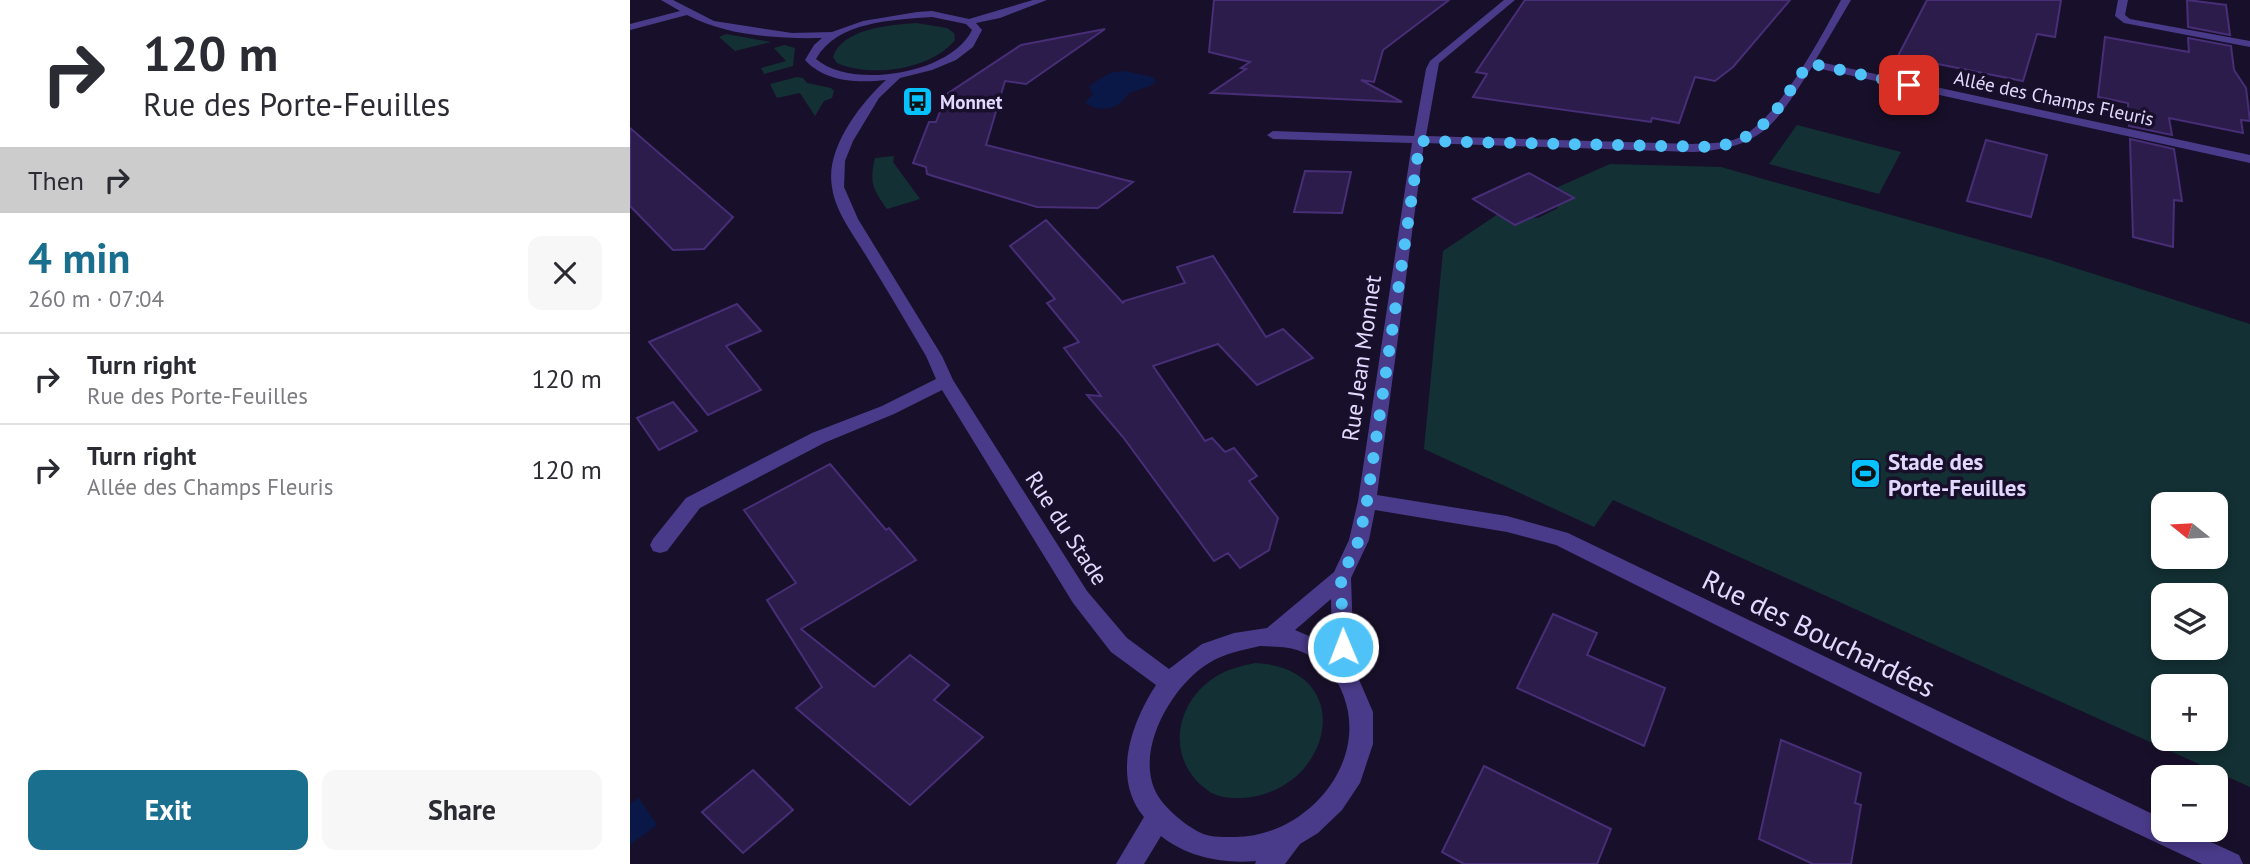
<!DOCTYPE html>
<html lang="en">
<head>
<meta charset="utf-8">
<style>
  :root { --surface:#fff; --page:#f7f7f7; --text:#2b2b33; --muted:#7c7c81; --line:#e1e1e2; --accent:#1a6f8f }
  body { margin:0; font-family:"PT Sans",sans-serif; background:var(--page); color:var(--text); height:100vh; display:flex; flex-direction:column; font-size:26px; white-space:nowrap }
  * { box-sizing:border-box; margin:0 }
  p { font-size:23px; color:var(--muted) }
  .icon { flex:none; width:38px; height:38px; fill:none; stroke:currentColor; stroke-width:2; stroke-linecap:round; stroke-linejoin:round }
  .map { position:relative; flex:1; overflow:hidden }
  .details { display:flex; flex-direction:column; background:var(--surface); width:630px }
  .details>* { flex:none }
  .hud { background:#fff; color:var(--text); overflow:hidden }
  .needle { width:46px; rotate:288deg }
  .controls { position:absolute; left:1521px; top:492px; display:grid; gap:14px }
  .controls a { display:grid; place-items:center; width:77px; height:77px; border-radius:14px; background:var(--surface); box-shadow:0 4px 10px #0003; font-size:35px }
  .pin { position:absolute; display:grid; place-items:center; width:60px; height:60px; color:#fff; margin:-30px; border-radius:14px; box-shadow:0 4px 10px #0006 }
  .me { position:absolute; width:77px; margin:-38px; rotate:359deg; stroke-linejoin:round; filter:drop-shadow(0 0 5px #0008) }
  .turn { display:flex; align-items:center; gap:24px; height:147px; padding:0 28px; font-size:32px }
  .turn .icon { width:91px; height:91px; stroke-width:2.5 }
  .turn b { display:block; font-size:49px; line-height:60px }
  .then { display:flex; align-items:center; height:66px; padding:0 28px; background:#0003; gap:14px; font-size:26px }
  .round { display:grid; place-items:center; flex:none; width:74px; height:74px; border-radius:14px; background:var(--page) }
  .head { display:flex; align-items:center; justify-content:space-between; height:119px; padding:0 28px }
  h1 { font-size:42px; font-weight:800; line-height:52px; color:var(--accent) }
  .action { display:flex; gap:14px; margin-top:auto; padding:14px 28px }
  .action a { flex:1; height:80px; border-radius:14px; background:var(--accent); color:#fff; font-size:28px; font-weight:800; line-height:80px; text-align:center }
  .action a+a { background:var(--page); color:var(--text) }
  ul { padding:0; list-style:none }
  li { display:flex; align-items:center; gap:21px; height:91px; padding:0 28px; border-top:2px solid var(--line) }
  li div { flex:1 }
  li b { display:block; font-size:26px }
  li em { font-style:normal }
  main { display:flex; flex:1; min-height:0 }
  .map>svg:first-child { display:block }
  .green { fill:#133034; fill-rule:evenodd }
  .water { fill:#0a1848 }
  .building { fill:#2c1c4b; stroke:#472e77; stroke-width:2 }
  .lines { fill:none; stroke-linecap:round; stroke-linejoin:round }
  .minor { fill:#493b89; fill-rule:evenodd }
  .route { stroke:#4fc3f7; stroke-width:12; stroke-dasharray:0 21.6 }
  .labels { text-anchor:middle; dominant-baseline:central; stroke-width:7; stroke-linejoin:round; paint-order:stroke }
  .far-street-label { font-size:19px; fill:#e3d9ff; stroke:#18102a }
  .far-poi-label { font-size:19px; font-weight:bold; fill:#e3d9ff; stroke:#18102a; text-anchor:start }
  .street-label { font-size:23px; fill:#e3d9ff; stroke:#18102a }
  .poi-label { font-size:23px; font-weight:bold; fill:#e3d9ff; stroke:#18102a; text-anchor:start }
  .near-street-label { font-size:28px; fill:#e3d9ff; stroke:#18102a }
</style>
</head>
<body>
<main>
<section class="details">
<div class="hud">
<div class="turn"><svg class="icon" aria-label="right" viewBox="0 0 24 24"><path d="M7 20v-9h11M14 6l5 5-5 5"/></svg><div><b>120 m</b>Rue des Porte-Feuilles</div></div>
<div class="then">Then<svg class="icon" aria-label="right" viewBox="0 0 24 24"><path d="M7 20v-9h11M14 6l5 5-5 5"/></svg></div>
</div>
<div class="head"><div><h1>4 min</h1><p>260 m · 07:04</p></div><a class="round"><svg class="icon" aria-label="close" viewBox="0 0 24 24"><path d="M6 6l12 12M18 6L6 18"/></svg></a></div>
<ul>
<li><svg class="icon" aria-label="right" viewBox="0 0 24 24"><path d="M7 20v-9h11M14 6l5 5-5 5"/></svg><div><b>Turn right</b><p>Rue des Porte-Feuilles</p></div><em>120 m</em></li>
<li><svg class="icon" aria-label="right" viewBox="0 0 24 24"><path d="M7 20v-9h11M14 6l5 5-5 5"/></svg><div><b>Turn right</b><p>Allée des Champs Fleuris</p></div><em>120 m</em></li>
</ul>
<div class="action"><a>Exit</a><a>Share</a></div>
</section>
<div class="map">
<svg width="1620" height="864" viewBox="0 0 1620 864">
  <rect width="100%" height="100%" fill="#18102a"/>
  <g class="green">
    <path d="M 286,23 L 317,28 L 324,33 L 325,40 C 301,70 240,78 207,63 L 203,57 C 212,28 261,25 286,23 Z"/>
    <path d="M 96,34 L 141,42 L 105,51 L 89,37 Z"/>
    <path d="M 154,45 L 165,48 L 163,66 L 134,74 L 131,68 L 156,61 L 144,48 Z"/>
    <path d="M 167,77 L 173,78 L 177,83 L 201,88 L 204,91 L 202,98 L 194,101 L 185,116 L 170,93 L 147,98 L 140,84 Z"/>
    <path d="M 1167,125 L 1271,152 L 1249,194 L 1139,164 Z"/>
    <path d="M 264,156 L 263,162 L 290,199 L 257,209 C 243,189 239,183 245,158 Z"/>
    <path d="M 980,164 L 1091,167 L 1417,259 L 1620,324 L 1620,787 L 983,500 L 964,527 L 794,449 L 813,251 L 868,214 L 908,218 L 928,208 L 925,205 L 926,188 ZM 1533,504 L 1586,504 L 1586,556 L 1533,556 ZM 1533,595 L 1586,595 L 1586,648 L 1533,648 ZM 1533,686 L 1586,686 L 1586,738 L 1533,738 Z"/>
    <path d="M 625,663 C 726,668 705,783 622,797 C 609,799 592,799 580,792 C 536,763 542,705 585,677 C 598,669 611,666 625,663 Z"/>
  </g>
  <g class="water">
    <path d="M 494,71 L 523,77 L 526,81 L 522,85 L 499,93 C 488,109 474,114 455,103 L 463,94 L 459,86 L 480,73 Z"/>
    <path d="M 9,798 L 27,825 L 0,845 L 0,804 Z"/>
  </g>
  <g class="building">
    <path d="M 584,0 L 819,0 L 753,50 L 744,82 L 731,80 L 772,102 L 581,93 L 616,69 L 611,68 L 620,62 L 579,52 Z"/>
    <path d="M 895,0 L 1160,0 L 1103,67 L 1085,81 L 1065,77 L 1049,123 L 1022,118 L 1021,122 L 843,97 L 857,74 L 846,72 Z"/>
    <path d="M 1297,0 L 1431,0 L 1425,37 L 1407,34 L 1393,81 L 1268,56 Z"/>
    <path d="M 1557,0 L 1596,5 L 1600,35 L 1558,27 Z"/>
    <path d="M 475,29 L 396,84 L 375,81 L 356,145 L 503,182 L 468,208 L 407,207 L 303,176 L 297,174 L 296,167 L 283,163 L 299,122 L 306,122 L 317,94 L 391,45 Z"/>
    <path d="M 1475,37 L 1559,52 L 1558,38 L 1601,46 L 1604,70 L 1616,88 L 1620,121 L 1611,120 L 1613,133 L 1539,118 L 1542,135 L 1499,126 L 1498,103 L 1468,97 Z"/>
    <path d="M 0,128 L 103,217 L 74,249 L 43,250 L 0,206 Z"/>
    <path d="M 1500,139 L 1544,149 L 1552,201 L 1544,200 L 1543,247 L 1503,237 Z"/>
    <path d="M 1356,140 L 1417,155 L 1401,217 L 1337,201 Z"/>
    <path d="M 675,171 L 721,172 L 712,213 L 664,212 Z"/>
    <path d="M 899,173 L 944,198 L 885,225 L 843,199 Z"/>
    <path d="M 416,220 L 493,303 L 494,301 L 555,283 L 547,267 L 583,256 L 636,337 L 653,329 L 683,358 L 627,385 L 588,344 L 523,366 L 575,441 L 582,438 L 595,452 L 604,448 L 627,476 L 619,481 L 648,518 L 639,550 L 610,568 L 598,553 L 584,561 L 493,437 L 457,395 L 471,396 L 434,348 L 449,342 L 417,303 L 425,299 L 380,246 Z"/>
    <path d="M 107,304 L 131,331 L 96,346 L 131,390 L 78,415 L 19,342 Z"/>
    <path d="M 43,402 L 67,431 L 29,450 L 7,418 Z"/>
    <path d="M 200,464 L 256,530 L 259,528 L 286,560 L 171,629 L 244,687 L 280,655 L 319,685 L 304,700 L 353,737 L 280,805 L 166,708 L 192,687 L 137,600 L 166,583 L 114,510 Z"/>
    <path d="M 923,614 L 967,633 L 957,655 L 1035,688 L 1014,746 L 887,688 Z"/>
    <path d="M 1151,740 L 1231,773 L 1225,803 L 1231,805 L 1221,864 L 1183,864 L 1129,839 Z"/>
    <path d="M 854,766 L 981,829 L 967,864 L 834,864 L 812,852 Z"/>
    <path d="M 123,770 L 163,810 L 113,853 L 72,812 Z"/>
  </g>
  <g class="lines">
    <g class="minor">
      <path d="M 31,0 L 43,0 L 84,21 L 162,33 L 202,32 L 233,21 L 287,12 L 302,11 L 339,19 L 403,0 L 417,0 L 370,18 L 346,23 L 352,30 L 343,47 L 326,60 L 302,70 L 270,78 L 249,98 L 223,141 L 215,161 L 214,187 L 228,219 L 312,356 L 323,380 L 457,591 L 497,638 L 539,669 L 572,644 L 604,633 L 637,628 L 704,572 L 719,540 L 728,501 L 782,143 L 643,139 L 637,135 L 643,131 L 784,136 L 796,69 L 800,61 L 874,0 L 885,0 L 809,63 L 796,136 L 1063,144 C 1080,143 1101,144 1116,134 C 1152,111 1191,37 1211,0 L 1221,0 L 1185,61 L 1620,155 L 1620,163 L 1182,67 C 1146,123 1134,148 1063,152 L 794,143 L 747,495 L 877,516 L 938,533 L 1533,819 L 1533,830 L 1555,830 L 1609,855 L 1613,864 L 1572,864 L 1438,801 L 926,545 L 877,532 L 745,510 L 739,540 L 721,578 L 724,668 L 743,712 L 743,744 L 730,783 L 712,810 L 688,833 L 670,844 L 655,864 L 625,864 L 626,861 C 593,864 557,857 531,836 L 514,864 L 486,864 L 514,817 C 481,778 502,722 526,685 L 481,652 L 443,603 L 312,390 L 264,414 L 194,443 L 70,508 L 37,551 L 30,553 L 23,551 L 20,545 L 23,539 L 56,498 L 182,433 L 252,406 L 306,379 L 296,356 C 276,322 256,288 235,254 C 223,234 205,211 202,187 C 195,149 230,104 256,80 C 227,83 195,82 175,60 L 184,45 L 192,38 C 148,39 97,36 57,15 L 0,30 L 0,24 L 50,11 ZM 302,17 L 336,24 L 342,30 C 321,74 222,90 186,59 C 207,21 263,20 302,17 ZM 701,599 L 702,646 L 665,630 ZM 630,646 C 642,647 655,646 667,650 C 689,657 707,675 714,697 C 739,766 673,838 604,837 C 591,837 579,838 567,831 C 553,823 537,810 528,796 C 502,753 542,685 579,663 C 595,653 613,650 630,646 Z"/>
      <path d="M 1488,0 L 1498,0 L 1495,15 L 1500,19 L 1620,41 L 1620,47 L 1494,23 L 1485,16 Z"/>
    </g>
  </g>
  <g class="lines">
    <path class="route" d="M 713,647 L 711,578 L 729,540 L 737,501 L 790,141 L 1084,147 C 1138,138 1149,104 1179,63 L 1279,85"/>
  </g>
  <defs>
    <symbol id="bus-square" viewBox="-11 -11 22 22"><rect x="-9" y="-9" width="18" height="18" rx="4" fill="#05c2ff" stroke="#18102a"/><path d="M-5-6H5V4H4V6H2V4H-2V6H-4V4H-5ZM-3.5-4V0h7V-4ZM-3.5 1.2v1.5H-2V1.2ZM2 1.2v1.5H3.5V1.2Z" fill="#111"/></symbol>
    <symbol id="stadium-square" viewBox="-11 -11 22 22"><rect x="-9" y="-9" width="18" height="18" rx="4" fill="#05c2ff" stroke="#18102a"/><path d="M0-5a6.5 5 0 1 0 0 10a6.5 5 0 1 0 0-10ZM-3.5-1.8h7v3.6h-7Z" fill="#111"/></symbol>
  </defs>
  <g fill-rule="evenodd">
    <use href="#bus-square" x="270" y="84" width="35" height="35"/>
    <use href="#stadium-square" x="1218" y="456" width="35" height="35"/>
  </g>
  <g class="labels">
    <g class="far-street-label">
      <text transform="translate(1424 98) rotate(12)">Allée des Champs Fleuris</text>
    </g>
    <g class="far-poi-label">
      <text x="310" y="102">Monnet</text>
    </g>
    <g class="street-label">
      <text transform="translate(731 358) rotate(-82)">Rue Jean Monnet</text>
      <text transform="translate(437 528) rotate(57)">Rue du Stade</text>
    </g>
    <g class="poi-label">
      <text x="1258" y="461">Stade des<tspan x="1258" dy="26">Porte-Feuilles</tspan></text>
    </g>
    <g class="near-street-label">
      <text transform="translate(1189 633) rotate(26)">Rue des Bouchardées</text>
    </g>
  </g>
</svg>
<div class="controls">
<a><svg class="needle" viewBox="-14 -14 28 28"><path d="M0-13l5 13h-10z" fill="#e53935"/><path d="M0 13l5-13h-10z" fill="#7c7c81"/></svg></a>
<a><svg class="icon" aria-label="layers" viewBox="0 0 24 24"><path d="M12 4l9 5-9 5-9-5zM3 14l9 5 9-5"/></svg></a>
<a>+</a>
<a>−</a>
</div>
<div class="pin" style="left:1279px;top:85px;background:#d93025"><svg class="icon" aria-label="arrive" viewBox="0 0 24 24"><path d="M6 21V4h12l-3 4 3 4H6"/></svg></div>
<svg class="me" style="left:713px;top:647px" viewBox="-20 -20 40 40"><circle r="17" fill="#4fc3f7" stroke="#fff" stroke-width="3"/><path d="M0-11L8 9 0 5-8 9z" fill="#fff"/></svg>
</div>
</main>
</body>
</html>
